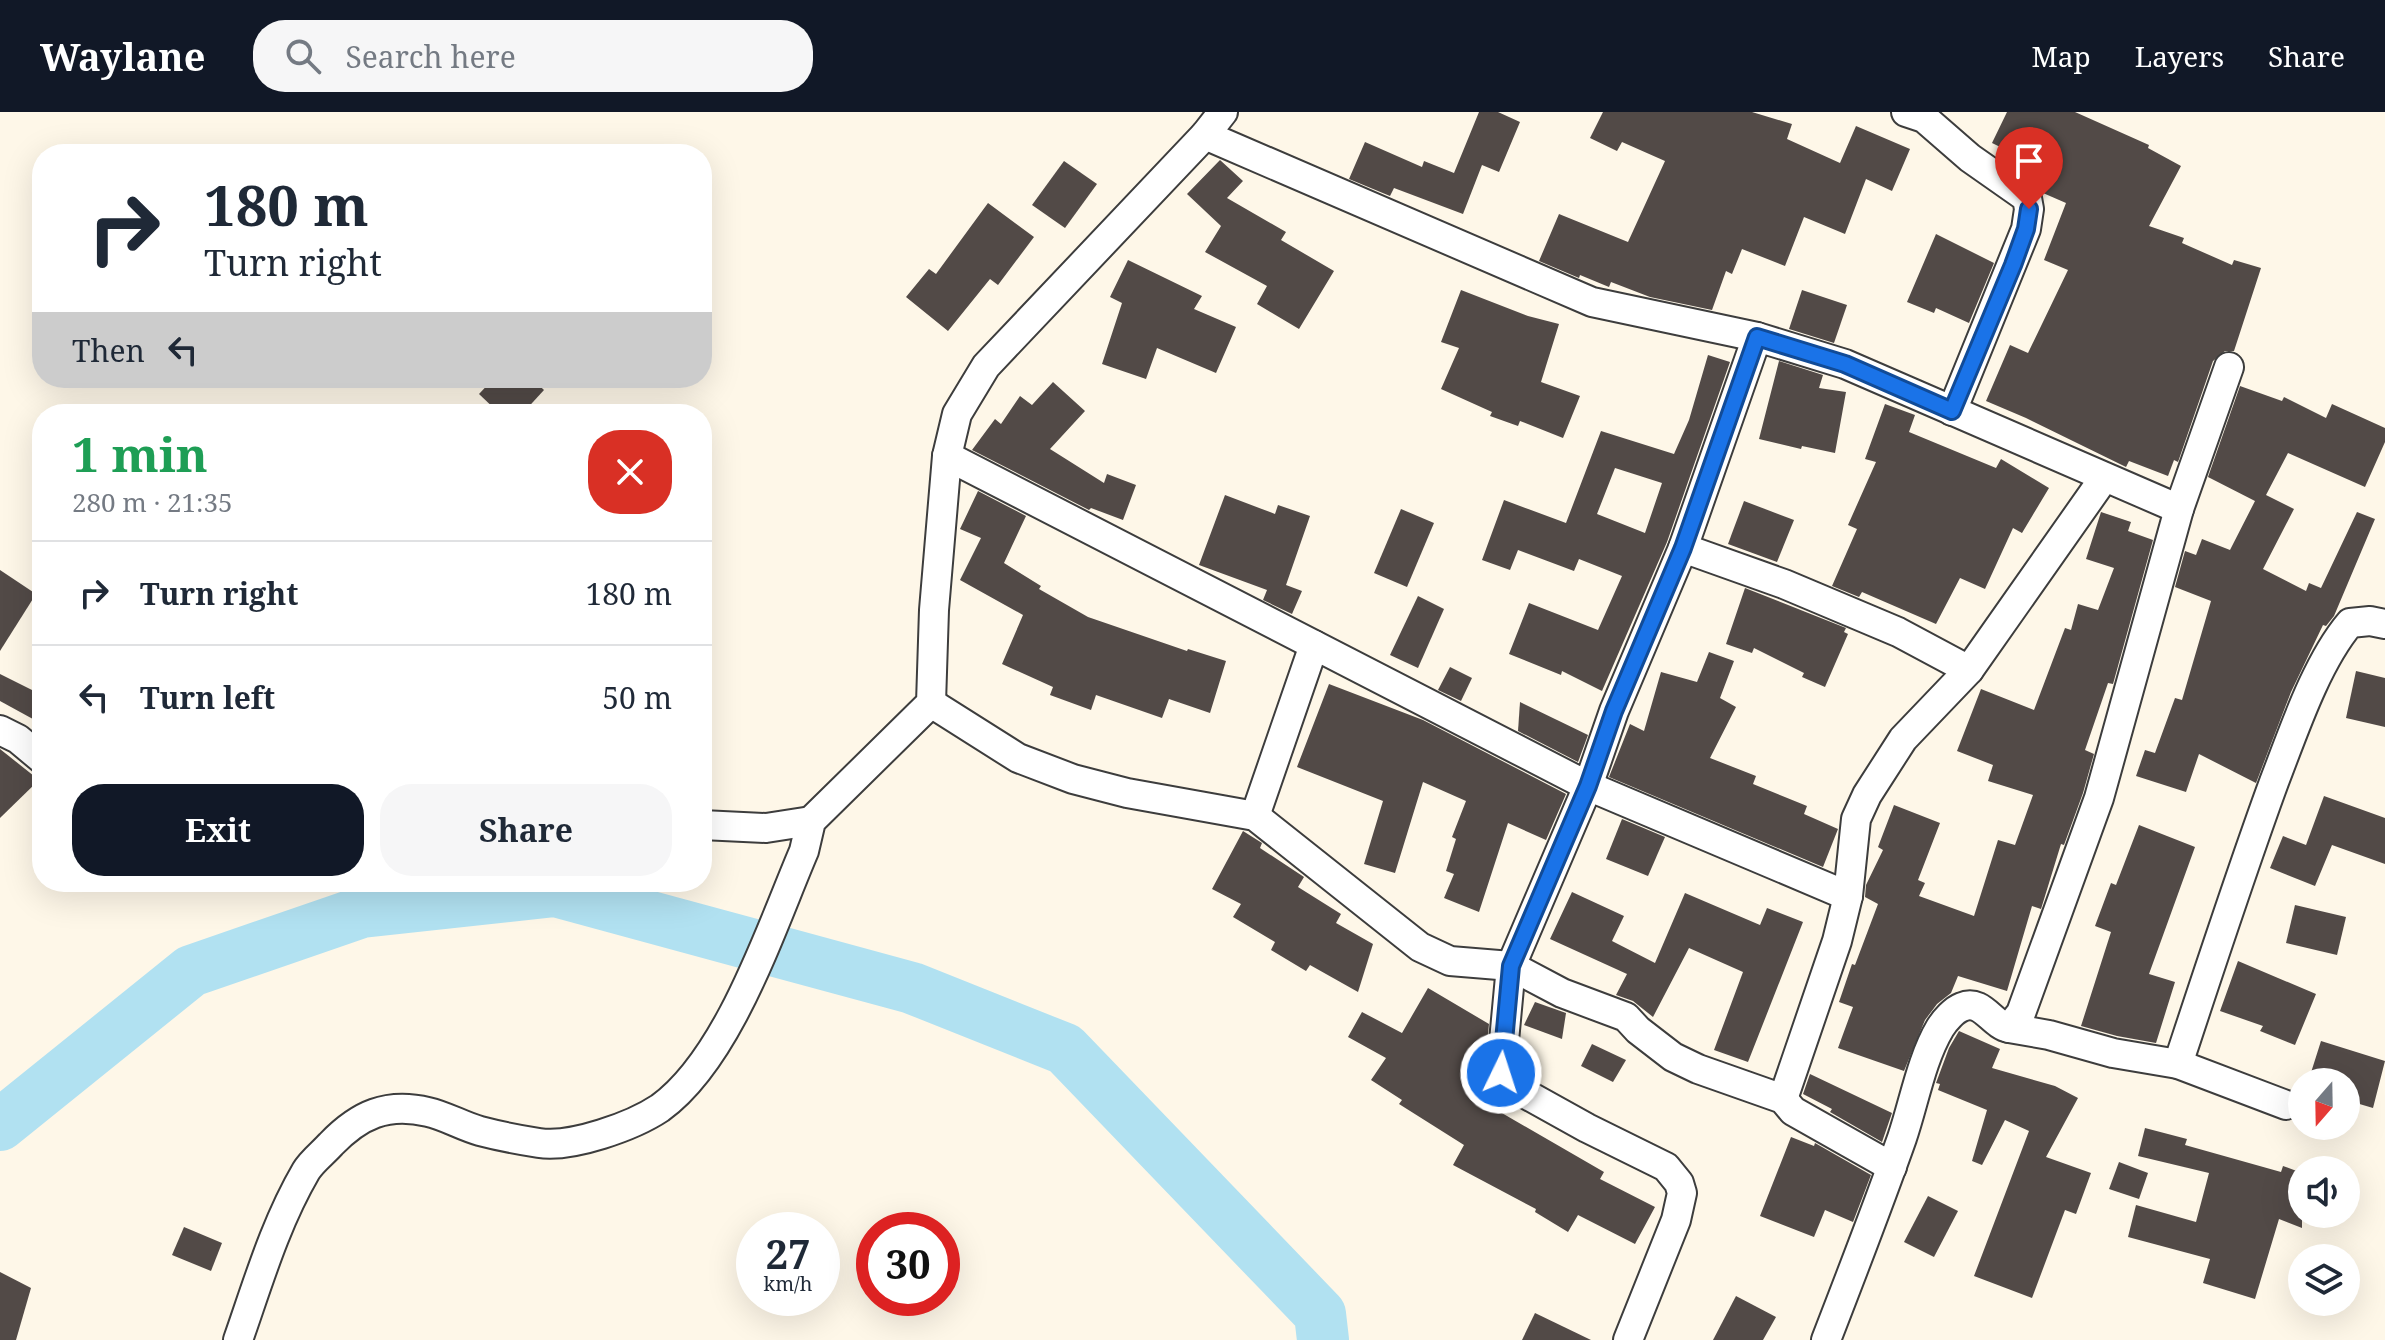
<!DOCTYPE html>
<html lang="en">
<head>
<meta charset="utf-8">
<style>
  :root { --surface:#fff; --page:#f6f6f7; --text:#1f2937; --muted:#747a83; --line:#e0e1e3; --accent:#111827 }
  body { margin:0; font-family:"Noto Serif",serif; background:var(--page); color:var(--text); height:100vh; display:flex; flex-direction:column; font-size:30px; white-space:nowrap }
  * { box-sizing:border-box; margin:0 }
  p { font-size:26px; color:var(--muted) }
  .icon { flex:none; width:44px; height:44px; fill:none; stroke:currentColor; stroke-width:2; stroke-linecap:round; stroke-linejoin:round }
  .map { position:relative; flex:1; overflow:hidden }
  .drawer { position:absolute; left:32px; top:292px; width:680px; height:488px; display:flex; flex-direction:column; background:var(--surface); border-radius:32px; box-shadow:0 8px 32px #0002 }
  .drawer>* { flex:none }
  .banner { position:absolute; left:32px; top:32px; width:680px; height:244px; border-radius:32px; box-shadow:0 8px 32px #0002; background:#fff; color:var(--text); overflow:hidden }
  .needle { width:52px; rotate:200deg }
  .fabs { position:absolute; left:2288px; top:956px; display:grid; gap:16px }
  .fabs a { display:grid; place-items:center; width:72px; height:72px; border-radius:50%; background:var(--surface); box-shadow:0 8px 32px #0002; font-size:40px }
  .speed { position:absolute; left:736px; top:1100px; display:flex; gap:16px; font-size:40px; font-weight:700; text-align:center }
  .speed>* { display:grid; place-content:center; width:104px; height:104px; border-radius:50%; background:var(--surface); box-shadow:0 8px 32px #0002; line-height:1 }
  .speed small { font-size:20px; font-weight:400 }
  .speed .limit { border:12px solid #d22; background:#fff; color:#111 }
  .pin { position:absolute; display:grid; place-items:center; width:68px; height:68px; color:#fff; margin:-82px -34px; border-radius:50% 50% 50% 0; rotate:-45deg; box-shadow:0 0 8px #0007 }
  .pin .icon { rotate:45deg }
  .me { position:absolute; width:88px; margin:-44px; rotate:4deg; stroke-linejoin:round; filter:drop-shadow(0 0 6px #0008) }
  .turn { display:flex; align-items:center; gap:28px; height:168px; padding:0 40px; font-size:36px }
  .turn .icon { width:104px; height:104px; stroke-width:2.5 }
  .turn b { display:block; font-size:56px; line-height:68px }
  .then { display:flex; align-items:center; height:76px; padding:0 40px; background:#0003; gap:16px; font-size:30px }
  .round { display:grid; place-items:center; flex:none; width:84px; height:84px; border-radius:32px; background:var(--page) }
  .overview { display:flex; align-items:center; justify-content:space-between; height:136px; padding:0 40px }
  h1 { font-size:48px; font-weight:700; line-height:60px; color:#1e9e55 }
  .action { display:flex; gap:16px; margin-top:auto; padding:16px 40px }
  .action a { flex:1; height:92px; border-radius:32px; background:var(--accent); color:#fff; font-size:32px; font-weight:700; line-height:92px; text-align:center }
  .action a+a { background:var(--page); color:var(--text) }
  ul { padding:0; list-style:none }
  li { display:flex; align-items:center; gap:24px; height:104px; padding:0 40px; border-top:2px solid var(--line) }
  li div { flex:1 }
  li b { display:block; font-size:30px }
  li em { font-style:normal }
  header { display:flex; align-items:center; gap:48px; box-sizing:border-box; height:112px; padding:0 40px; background:var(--accent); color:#fff }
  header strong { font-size:38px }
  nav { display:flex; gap:44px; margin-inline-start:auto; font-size:28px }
  .search { width:560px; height:72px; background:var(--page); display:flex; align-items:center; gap:20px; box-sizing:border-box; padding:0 28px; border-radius:32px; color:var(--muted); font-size:30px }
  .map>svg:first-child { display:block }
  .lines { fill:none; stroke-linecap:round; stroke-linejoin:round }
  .river { stroke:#b1e1f1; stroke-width:52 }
  .building { fill:#524a47; fill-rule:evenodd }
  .minor-casing { stroke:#3d3d3d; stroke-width:32 }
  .minor { stroke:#fff; stroke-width:28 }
  .route-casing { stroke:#114b97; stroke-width:20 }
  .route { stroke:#1a73e8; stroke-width:14 }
</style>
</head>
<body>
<header>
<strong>Waylane</strong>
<div class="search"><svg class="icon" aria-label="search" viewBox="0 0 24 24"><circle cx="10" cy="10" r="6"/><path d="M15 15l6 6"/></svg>Search here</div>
<nav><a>Map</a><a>Layers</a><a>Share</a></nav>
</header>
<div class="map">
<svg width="2385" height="1228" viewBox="0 0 2385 1228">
  <rect width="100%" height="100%" fill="#fef7e8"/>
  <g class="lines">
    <path class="river" d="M 0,1013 L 191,859 L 362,800 L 555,779 L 912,876 L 1065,937 L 1320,1202 L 1323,1228"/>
  </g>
  <g class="building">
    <path d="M 1479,0 L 1498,0 L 1520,10 L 1499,60 L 1482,53 L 1463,102 L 1394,76 L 1390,84 L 1349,67 L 1365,30 L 1422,55 L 1424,49 L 1454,61 Z"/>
    <path d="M 1603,0 L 1752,0 L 1792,12 L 1787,27 L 1840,51 L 1856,14 L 1910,37 L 1892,79 L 1866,67 L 1845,122 L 1804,105 L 1785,154 L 1742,137 L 1732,162 L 1726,159 L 1712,198 L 1650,185 L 1611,170 L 1609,175 L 1580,163 L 1579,166 L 1539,149 L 1559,102 L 1628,130 L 1665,49 L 1622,30 L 1617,39 L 1590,26 Z"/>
    <path d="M 2007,0 L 2075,0 L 2149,33 L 2148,36 L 2181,54 L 2149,114 L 2184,126 L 2182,131 L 2232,153 L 2234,148 L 2261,156 L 2234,239 L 2225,239 L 2213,249 L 2178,350 L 2174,348 L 2168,364 L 2129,349 L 2126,355 L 2026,306 L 1986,289 L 2010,233 L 2028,241 L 2068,158 L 2044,148 L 2066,91 L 2043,81 L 2028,66 L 2035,52 L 1992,31 Z"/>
    <path d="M 1220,48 L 1243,69 L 1227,86 L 1286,120 L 1281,128 L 1334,159 L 1299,217 L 1257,192 L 1267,174 L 1205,140 L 1221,114 L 1187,82 Z"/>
    <path d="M 1064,49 L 1097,72 L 1065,116 L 1032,93 Z"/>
    <path d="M 988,91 L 1034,125 L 998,173 L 990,167 L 948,219 L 906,185 L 929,157 L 936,162 Z"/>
    <path d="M 1936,122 L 1994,151 L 1969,211 L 1936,196 L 1934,201 L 1907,190 Z"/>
    <path d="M 1128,148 L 1202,184 L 1194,197 L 1236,215 L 1216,261 L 1157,236 L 1146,267 L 1102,252 L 1122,191 L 1110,185 Z"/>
    <path d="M 1461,178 L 1528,204 L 1559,212 L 1541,270 L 1580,284 L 1563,326 L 1520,309 L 1518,314 L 1490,304 L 1492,300 L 1441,277 L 1459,236 L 1441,230 Z"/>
    <path d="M 1802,178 L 1847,193 L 1834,231 L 1789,217 Z"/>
    <path d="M 1708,243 L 1730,250 L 1667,430 L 1602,579 L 1562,559 L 1561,563 L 1509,542 L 1529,491 L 1598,518 L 1622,464 L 1579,447 L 1574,459 L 1518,438 L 1510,458 L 1482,448 L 1504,388 L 1566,411 L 1601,319 L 1674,342 L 1689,308 ZM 1615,356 L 1662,371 L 1645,421 L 1597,402 Z"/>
    <path d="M 1779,249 L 1823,263 L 1819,276 L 1846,280 L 1835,341 L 1802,334 L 1801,337 L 1759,327 Z"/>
    <path d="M 494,266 L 531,266 L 544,278 L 522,302 L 500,302 L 479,282 Z"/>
    <path d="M 1053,270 L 1085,299 L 1050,337 L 1104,371 L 1107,362 L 1136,373 L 1123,408 L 1091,396 L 1089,398 L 972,338 L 995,307 L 1001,312 L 1020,284 L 1032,293 Z"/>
    <path d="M 2240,274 L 2282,289 L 2284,285 L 2326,306 L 2332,292 L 2385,316 L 2385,330 L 2365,375 L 2288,341 L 2266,383 L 2294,397 L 2263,457 L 2306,479 L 2309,471 L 2321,476 L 2357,400 L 2375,407 L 2334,504 L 2326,514 L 2323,513 L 2291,580 L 2256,671 L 2199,642 L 2186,680 L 2136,664 L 2145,638 L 2155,641 L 2175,586 L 2182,588 L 2211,489 L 2175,475 L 2185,439 L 2196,443 L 2202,427 L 2230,438 L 2255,389 L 2208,365 Z"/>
    <path d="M 1885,292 L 1915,303 L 1909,320 L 1996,356 L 2001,347 L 2049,376 L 2022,421 L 2013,416 L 1985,477 L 1960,466 L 1936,512 L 1862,480 L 1859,485 L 1832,474 L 1857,417 L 1848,413 L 1876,350 L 1865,347 Z"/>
    <path d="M 978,379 L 1026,404 L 1004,451 L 1041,474 L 1039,477 L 1088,505 L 1187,539 L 1188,537 L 1226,549 L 1210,601 L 1169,587 L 1162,606 L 1096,583 L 1091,598 L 1050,583 L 1053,575 L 1002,552 L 1023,503 L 960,468 L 981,426 L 960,417 Z"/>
    <path d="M 1225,383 L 1275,402 L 1278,393 L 1310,404 L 1286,473 L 1302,479 L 1292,502 L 1263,488 L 1267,478 L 1199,453 Z"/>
    <path d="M 1744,389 L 1794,408 L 1777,450 L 1728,432 Z"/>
    <path d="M 1401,397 L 1434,411 L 1407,475 L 1374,461 Z"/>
    <path d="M 2101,400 L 2131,410 L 2128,419 L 2153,428 L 2113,572 L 2108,571 L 2085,638 L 2094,642 L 2083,681 L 2064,733 L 2061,732 L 2041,797 L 2032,794 L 2007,879 L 1958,864 L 1951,881 L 1937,892 L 1925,908 L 1904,959 L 1838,936 L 1853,895 L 1839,890 L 1852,852 L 1855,853 L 1878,792 L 1865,785 L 1866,773 L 1883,738 L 1878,735 L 1894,693 L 1940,711 L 1918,768 L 1925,771 L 1919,784 L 1974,804 L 1998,728 L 2015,733 L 2033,683 L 1988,669 L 1993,653 L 1957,639 L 1981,577 L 2034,598 L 2065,516 L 2071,518 L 2078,492 L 2098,498 L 2114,456 L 2086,447 Z"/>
    <path d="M 0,458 L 36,482 L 0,539 Z"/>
    <path d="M 1745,476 L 1846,516 L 1844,520 L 1848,522 L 1825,575 L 1802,565 L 1804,561 L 1754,536 L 1752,541 L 1726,532 Z"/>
    <path d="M 1418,484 L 1444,497 L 1418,556 L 1390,543 Z"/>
    <path d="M 1709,540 L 1734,549 L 1720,586 L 1736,595 L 1710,646 L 1756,664 L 1753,672 L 1807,694 L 1804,702 L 1838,717 L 1823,755 L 1609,665 L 1630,612 L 1644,619 L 1661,560 L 1697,570 Z"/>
    <path d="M 1450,555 L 1472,566 L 1461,589 L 1438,578 Z"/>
    <path d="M 2356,559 L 2385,566 L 2385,615 L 2346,606 Z"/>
    <path d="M 0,562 L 42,583 L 42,612 L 0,589 Z"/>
    <path d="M 1329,572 L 1423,608 L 1566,682 L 1546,728 L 1508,711 L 1479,800 L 1444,786 L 1454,762 L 1446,759 L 1456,727 L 1452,725 L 1466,689 L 1423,670 L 1395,761 L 1364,752 L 1383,689 L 1297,655 Z"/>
    <path d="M 1520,590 L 1588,623 L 1578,650 L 1518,619 Z"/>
    <path d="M 0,637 L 39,668 L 0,706 Z"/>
    <path d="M 2324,684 L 2385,706 L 2385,752 L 2332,733 L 2315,774 L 2270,756 L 2283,724 L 2306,733 Z"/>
    <path d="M 1622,707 L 1665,725 L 1648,764 L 1606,747 Z"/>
    <path d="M 2139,713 L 2195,735 L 2149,862 L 2175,870 L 2156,931 L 2117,924 L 2081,914 L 2111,820 L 2095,814 L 2111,771 L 2116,773 Z"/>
    <path d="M 1243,719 L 1262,731 L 1260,736 L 1304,765 L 1298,775 L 1341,802 L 1336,811 L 1373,832 L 1358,880 L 1310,853 L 1306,859 L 1271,838 L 1275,830 L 1233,805 L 1241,792 L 1212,777 Z"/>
    <path d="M 1572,780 L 1624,804 L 1612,829 L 1655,851 L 1685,781 L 1760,813 L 1767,796 L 1803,810 L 1748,950 L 1714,938 L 1743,860 L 1689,836 L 1653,905 L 1633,889 L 1616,883 L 1627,862 L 1550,827 Z"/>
    <path d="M 2295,793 L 2346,805 L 2337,843 L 2286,831 Z"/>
    <path d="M 2238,849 L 2316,882 L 2295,933 L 2260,919 L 2263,914 L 2220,899 Z"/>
    <path d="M 1428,876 L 1489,912 L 1486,939 L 1464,976 L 1477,984 L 1476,986 L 1604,1060 L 1600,1067 L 1655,1095 L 1635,1132 L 1578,1103 L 1568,1120 L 1535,1100 L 1536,1097 L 1453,1053 L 1464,1033 L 1399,992 L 1402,988 L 1371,968 L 1386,946 L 1348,925 L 1362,900 L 1402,921 Z"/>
    <path d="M 1535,890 L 1566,901 L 1562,927 L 1524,913 Z"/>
    <path d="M 1959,919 L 2000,937 L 1992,956 L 2055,974 L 2078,986 L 2046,1045 L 2091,1061 L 2076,1102 L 2065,1098 L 2032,1186 L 1974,1164 L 2029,1019 L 2005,1008 L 1982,1053 L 1972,1049 L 1987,998 L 1938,978 L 1940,972 L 1936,971 L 1949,936 Z"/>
    <path d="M 2321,929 L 2385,949 L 2373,996 L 2346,988 L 2346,970 L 2308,970 Z"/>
    <path d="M 1592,932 L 1626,948 L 1613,970 L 1581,954 Z"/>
    <path d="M 1810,962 L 1892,1001 L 1882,1030 L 1830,1000 L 1832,997 L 1803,982 Z"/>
    <path d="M 2145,1016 L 2187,1027 L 2185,1033 L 2281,1060 L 2283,1054 L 2302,1061 L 2302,1116 L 2279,1107 L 2255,1187 L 2203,1171 L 2210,1147 L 2128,1125 L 2136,1093 L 2196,1110 L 2209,1061 L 2138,1044 Z"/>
    <path d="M 1791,1025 L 1814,1034 L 1815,1031 L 1871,1063 L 1853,1110 L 1825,1098 L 1814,1125 L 1760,1104 Z"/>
    <path d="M 2119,1050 L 2148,1061 L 2139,1087 L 2109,1077 Z"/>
    <path d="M 1928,1084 L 1958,1099 L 1934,1145 L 1904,1130 Z"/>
    <path d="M 184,1115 L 222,1131 L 211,1159 L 172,1143 Z"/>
    <path d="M 0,1160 L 31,1176 L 16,1228 L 0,1228 Z"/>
    <path d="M 1736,1184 L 1776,1205 L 1763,1228 L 1713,1228 Z"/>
    <path d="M 1535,1201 L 1591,1228 L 1522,1228 Z"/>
  </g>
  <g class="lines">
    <defs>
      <g id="minor">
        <path d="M 1906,0 L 1924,6 L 1970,46 L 2027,86 L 2029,97 L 2026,117 L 1952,299"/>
        <path d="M 1205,23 L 1592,190 L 1757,225 L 1845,252 L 2179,397 L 2099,686 L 2021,901 L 2009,916 C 1992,913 1982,886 1962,895 C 1954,898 1945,908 1940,916 C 1921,948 1914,991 1902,1026 C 1878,1094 1852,1161 1826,1228"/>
        <path d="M 947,344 L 1588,674 L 1614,599 L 1683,436 L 1757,225"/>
        <path d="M 2179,397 L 2229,255"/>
        <path d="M 1683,436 L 1784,472 L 1898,520 L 1969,558"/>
        <path d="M 931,591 L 1018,646 L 1073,667 L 1127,681 L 1255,704 L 1420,835 L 1450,849 L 1511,854 L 1562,881 L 1626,905 L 1638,918 L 1673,945 L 1698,957 L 1783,987 L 1793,999 L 1892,1055"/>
        <path d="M 0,618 L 18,627 L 42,647"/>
        <path d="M 1255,704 L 1314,533"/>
        <path d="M 702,713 L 766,716 L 811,709"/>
        <path d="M 2009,916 L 2049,923 L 2113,941 L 2178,952 L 2286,993"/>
        <path d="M 2178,952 C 2209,858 2240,763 2274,670 C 2293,621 2316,551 2350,511 L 2370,509 L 2385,512"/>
        <path d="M 1783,987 L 1837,829 L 1848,784 L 1856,707 L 1867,683 L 1903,627 L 1969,558 L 2104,366"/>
        <path d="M 238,1228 C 258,1171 275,1112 306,1059 C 312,1049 323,1041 331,1032 C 359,1003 387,990 428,1000 C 446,1004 462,1014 480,1019 C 499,1024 520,1028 539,1031 C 572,1036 633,1014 660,996 C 729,946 771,816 804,739 L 811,709 L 931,591 L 934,498 L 947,344 L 957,302 L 986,254 L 1205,23 L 1223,0"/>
        <path d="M 1628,1228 L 1676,1108 L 1682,1081 L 1679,1071 L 1666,1055 L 1587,1016 L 1515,976 L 1501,961 L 1511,854 L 1588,674 L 1848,784"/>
      </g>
    </defs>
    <use href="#minor" class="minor-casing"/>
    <use href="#minor" class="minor"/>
  </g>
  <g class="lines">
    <defs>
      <path id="route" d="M 1501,961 L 1511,854 L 1588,674 L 1614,599 L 1683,436 L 1757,225 L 1845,252 L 1952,299 L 2013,153 L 2026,117 L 2029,97"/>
    </defs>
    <use href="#route" class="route-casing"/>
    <use href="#route" class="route"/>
  </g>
</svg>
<div class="fabs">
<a><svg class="needle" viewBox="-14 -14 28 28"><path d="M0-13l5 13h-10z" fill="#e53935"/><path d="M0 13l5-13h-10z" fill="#747a83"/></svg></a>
<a><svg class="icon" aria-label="sound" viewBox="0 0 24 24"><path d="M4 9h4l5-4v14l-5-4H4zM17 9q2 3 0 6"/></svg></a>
<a><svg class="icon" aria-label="layers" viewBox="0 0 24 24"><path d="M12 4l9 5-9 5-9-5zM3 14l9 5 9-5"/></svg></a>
</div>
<div class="speed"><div>27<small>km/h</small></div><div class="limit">30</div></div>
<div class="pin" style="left:2029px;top:97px;background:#d93025"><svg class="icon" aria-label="arrive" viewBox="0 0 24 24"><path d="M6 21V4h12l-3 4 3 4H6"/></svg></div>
<svg class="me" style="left:1501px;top:961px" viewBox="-20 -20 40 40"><circle r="17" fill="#1a73e8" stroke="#fff" stroke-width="3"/><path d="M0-11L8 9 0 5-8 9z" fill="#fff"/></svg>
<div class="banner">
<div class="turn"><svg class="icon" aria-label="right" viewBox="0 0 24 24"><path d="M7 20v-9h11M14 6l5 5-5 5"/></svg><div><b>180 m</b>Turn right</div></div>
<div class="then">Then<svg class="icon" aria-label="left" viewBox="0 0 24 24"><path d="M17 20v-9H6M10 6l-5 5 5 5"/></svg></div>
</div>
<section class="drawer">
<div class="overview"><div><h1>1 min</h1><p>280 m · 21:35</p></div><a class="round" style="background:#d93025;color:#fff"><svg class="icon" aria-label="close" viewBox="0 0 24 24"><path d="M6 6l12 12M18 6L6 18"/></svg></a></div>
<ul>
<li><svg class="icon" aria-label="right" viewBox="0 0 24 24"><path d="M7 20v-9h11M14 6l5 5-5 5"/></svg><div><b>Turn right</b></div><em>180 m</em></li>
<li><svg class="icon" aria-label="left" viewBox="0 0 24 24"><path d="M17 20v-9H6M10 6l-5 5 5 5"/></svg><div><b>Turn left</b></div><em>50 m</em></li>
</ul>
<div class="action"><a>Exit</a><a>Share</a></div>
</section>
</div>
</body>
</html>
